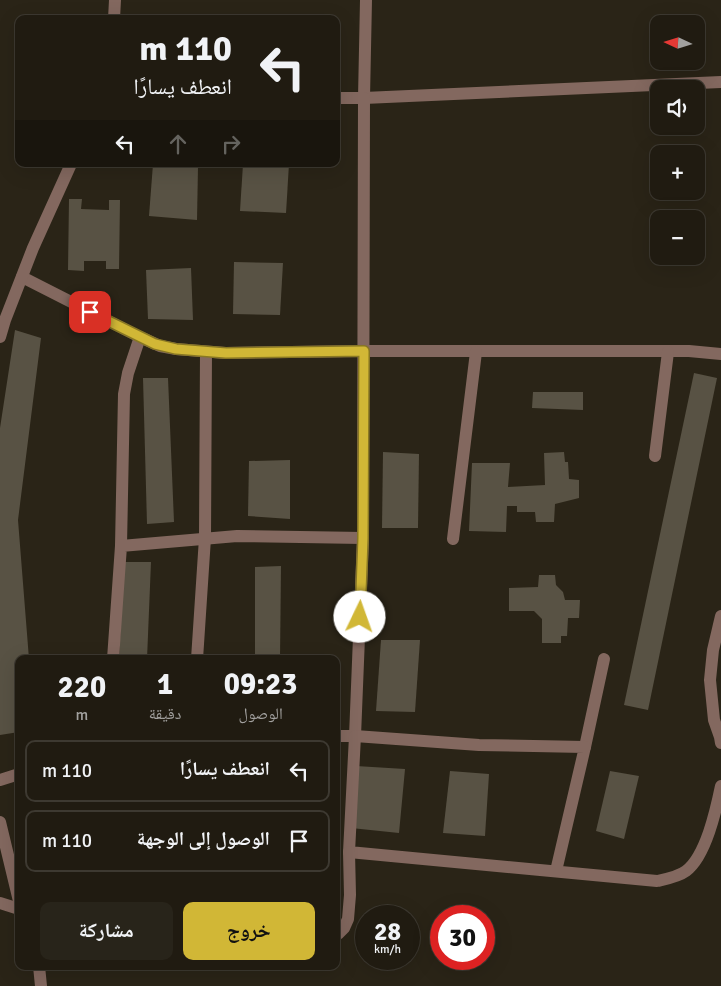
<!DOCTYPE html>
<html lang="ar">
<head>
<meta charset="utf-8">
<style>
  :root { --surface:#201b11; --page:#28241a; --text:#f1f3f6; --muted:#a2a19f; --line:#3d3931; --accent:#d1b736 }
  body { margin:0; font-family:Signika,"Noto Naskh Arabic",sans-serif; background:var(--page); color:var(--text); direction:rtl; height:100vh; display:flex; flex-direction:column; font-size:19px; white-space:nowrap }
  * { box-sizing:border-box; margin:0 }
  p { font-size:16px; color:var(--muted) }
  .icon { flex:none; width:28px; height:28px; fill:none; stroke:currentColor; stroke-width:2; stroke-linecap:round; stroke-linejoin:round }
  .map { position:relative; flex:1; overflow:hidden; direction:ltr }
  .side { position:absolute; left:15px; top:655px; width:325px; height:315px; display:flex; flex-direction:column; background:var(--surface); border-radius:10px; box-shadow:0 5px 20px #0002,0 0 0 1px var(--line); direction:rtl }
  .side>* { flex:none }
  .hud { position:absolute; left:15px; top:15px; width:325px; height:152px; border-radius:10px; box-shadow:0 5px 20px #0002,0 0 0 1px var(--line); direction:rtl; background:#201b11; color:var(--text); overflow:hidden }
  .needle { width:32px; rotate:274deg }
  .fabs { position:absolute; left:650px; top:15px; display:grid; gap:10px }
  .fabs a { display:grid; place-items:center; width:55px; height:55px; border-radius:10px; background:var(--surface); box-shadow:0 5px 20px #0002,0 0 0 1px var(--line); font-size:25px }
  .speed { position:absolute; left:355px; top:905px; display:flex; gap:10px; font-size:25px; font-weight:700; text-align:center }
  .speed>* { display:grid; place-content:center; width:65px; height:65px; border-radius:50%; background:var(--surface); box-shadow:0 5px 20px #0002,0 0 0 1px var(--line); line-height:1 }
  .speed small { font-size:12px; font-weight:400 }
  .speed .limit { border:8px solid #d22; background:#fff; color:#111 }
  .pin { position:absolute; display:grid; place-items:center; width:42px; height:42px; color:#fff; margin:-21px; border-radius:10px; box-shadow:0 2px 8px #0006 }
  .me { position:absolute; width:55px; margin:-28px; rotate:3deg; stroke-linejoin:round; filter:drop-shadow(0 0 4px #0008) }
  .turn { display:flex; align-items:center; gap:18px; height:105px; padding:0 25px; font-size:22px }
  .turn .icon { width:65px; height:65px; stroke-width:2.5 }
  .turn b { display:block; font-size:35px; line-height:42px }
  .lanes { display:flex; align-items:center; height:48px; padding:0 25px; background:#0003; justify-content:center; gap:25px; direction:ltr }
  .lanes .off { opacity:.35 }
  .eta { display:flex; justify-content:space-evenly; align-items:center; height:85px; text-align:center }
  .eta b { font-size:30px; font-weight:700; line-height:35px }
  .action { display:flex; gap:10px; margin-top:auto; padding:10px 25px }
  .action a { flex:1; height:58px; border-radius:10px; background:var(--accent); color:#111; font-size:20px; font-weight:700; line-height:58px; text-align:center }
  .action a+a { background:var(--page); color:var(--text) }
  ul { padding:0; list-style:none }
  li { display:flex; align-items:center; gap:15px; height:62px; margin:0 10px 8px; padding:0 15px; border:2px solid var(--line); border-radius:10px }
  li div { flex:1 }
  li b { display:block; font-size:19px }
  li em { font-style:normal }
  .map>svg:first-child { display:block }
  .building { fill:#585244 }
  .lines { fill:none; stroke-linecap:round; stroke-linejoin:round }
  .minor { stroke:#83685f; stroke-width:12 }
  .route-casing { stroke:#887723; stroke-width:12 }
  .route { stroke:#d1b736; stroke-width:9 }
</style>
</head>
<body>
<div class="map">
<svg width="721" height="986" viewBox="0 0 721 986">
  <rect width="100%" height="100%" fill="#2a2417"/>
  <g class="building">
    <path d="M 153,164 L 198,167 L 197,220 L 149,216 Z"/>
    <path d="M 243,164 L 289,164 L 286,213 L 240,211 Z"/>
    <path d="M 69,199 L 82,199 L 81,209 L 109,210 L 109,200 L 120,200 L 119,269 L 106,269 L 106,261 L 84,261 L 84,271 L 68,270 Z"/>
    <path d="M 234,262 L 283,263 L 280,315 L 233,314 Z"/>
    <path d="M 191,268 L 193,320 L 148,319 L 146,270 Z"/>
    <path d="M 15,330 L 41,338 L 18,520 L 29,659 L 19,659 L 19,732 L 0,735 L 0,428 Z"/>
    <path d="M 694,373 L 717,378 L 648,710 L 624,705 Z"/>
    <path d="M 143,378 L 168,378 L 174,522 L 147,524 Z"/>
    <path d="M 533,392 L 583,392 L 583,410 L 532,408 Z"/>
    <path d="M 383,452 L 419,454 L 418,528 L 382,528 Z"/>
    <path d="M 564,452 L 565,462 L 568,462 L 569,479 L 579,480 L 579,498 L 555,504 L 554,522 L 536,522 L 535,512 L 517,512 L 517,506 L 507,506 L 506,532 L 469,531 L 472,463 L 510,463 L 508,487 L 545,485 L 544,453 Z"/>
    <path d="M 290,460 L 290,519 L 248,516 L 249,461 Z"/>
    <path d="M 124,562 L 151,562 L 147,659 L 119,659 Z"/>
    <path d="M 281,566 L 280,659 L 255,659 L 255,567 Z"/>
    <path d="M 539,575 L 555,575 L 556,585 L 563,592 L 565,600 L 580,600 L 579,618 L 568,618 L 567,636 L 561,636 L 561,643 L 542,643 L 542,619 L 534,611 L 509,611 L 509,588 L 538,587 Z"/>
    <path d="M 381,640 L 420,640 L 415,712 L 376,711 Z"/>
    <path d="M 356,766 L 405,769 L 399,833 L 351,828 Z"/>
    <path d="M 450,771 L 489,774 L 485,836 L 443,833 Z"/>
    <path d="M 610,771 L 639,776 L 624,839 L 596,831 Z"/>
  </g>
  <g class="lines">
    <g class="minor">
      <path d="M 366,0 L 364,98 L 721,82"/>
      <path d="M 114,19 L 115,0"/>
      <path d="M 336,98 L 364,98 L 363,538 L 355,736 L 336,736"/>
      <path d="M 22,277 L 140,337 L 160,346 L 176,349 L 225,353 L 363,351 L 689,351 L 721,354"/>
      <path d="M 0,337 L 5,320 L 33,248 L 71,164"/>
      <path d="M 655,456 L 668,352"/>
      <path d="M 453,539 L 476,352"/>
      <path d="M 121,546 L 124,394 L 128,373 L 140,337"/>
      <path d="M 721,616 L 713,650 L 710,680 L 714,720 L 720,737 L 721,743"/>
      <path d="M 113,659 L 121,546 L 237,536 L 363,538"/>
      <path d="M 197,659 L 205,538 L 206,352"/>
      <path d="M 585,747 L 604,659"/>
      <path d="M 0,780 L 19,774"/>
      <path d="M 0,822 L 19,901"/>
      <path d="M 556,871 L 585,747 L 479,745 L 355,736 L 349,852 L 657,881 C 666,879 678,877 686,871 C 706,856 716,810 721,786"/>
      <path d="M 0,903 L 19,909"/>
      <path d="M 336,934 L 338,934 L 344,928 L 348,919 L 350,895 L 349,852"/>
      <path d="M 39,966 L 41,986"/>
    </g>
  </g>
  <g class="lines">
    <defs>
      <path id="route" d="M 90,312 L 155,344 L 176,349 L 226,353 L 364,351 L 363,538 L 360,617"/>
    </defs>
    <use href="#route" class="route-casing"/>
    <use href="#route" class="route"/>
  </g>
</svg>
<div class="fabs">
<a><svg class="needle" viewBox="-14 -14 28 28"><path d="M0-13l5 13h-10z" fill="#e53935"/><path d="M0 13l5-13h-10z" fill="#a2a19f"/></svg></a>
<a><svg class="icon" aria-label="sound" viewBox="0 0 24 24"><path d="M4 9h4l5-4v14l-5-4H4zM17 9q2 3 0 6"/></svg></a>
<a>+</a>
<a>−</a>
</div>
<div class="speed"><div>28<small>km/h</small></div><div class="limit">30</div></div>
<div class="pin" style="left:90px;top:312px;background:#d93025"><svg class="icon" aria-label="arrive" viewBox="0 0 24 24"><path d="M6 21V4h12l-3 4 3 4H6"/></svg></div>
<svg class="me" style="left:360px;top:617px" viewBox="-20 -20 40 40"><circle r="19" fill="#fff"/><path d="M0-13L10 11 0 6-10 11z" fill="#d1b736"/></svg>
<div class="hud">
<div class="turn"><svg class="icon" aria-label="left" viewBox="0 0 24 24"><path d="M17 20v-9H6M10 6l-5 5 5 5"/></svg><div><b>110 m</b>انعطف يسارًا</div></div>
<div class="lanes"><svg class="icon" aria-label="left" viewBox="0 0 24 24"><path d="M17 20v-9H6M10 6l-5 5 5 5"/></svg><svg class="icon off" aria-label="ahead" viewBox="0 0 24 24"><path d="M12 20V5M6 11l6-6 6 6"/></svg><svg class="icon off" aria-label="right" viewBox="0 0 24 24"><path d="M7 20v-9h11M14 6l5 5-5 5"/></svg></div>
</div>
<section class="side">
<div class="eta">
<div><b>09:23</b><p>الوصول</p></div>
<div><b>1</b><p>دقيقة</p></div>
<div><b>220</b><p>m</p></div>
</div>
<ul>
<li><svg class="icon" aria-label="left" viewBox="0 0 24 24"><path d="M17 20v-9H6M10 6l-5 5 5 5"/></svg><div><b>انعطف يسارًا</b></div><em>110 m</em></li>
<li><svg class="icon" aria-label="arrive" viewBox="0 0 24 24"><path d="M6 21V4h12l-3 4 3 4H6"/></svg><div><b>الوصول إلى الوجهة</b></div><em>110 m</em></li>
</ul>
<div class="action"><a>خروج</a><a>مشاركة</a></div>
</section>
</div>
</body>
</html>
